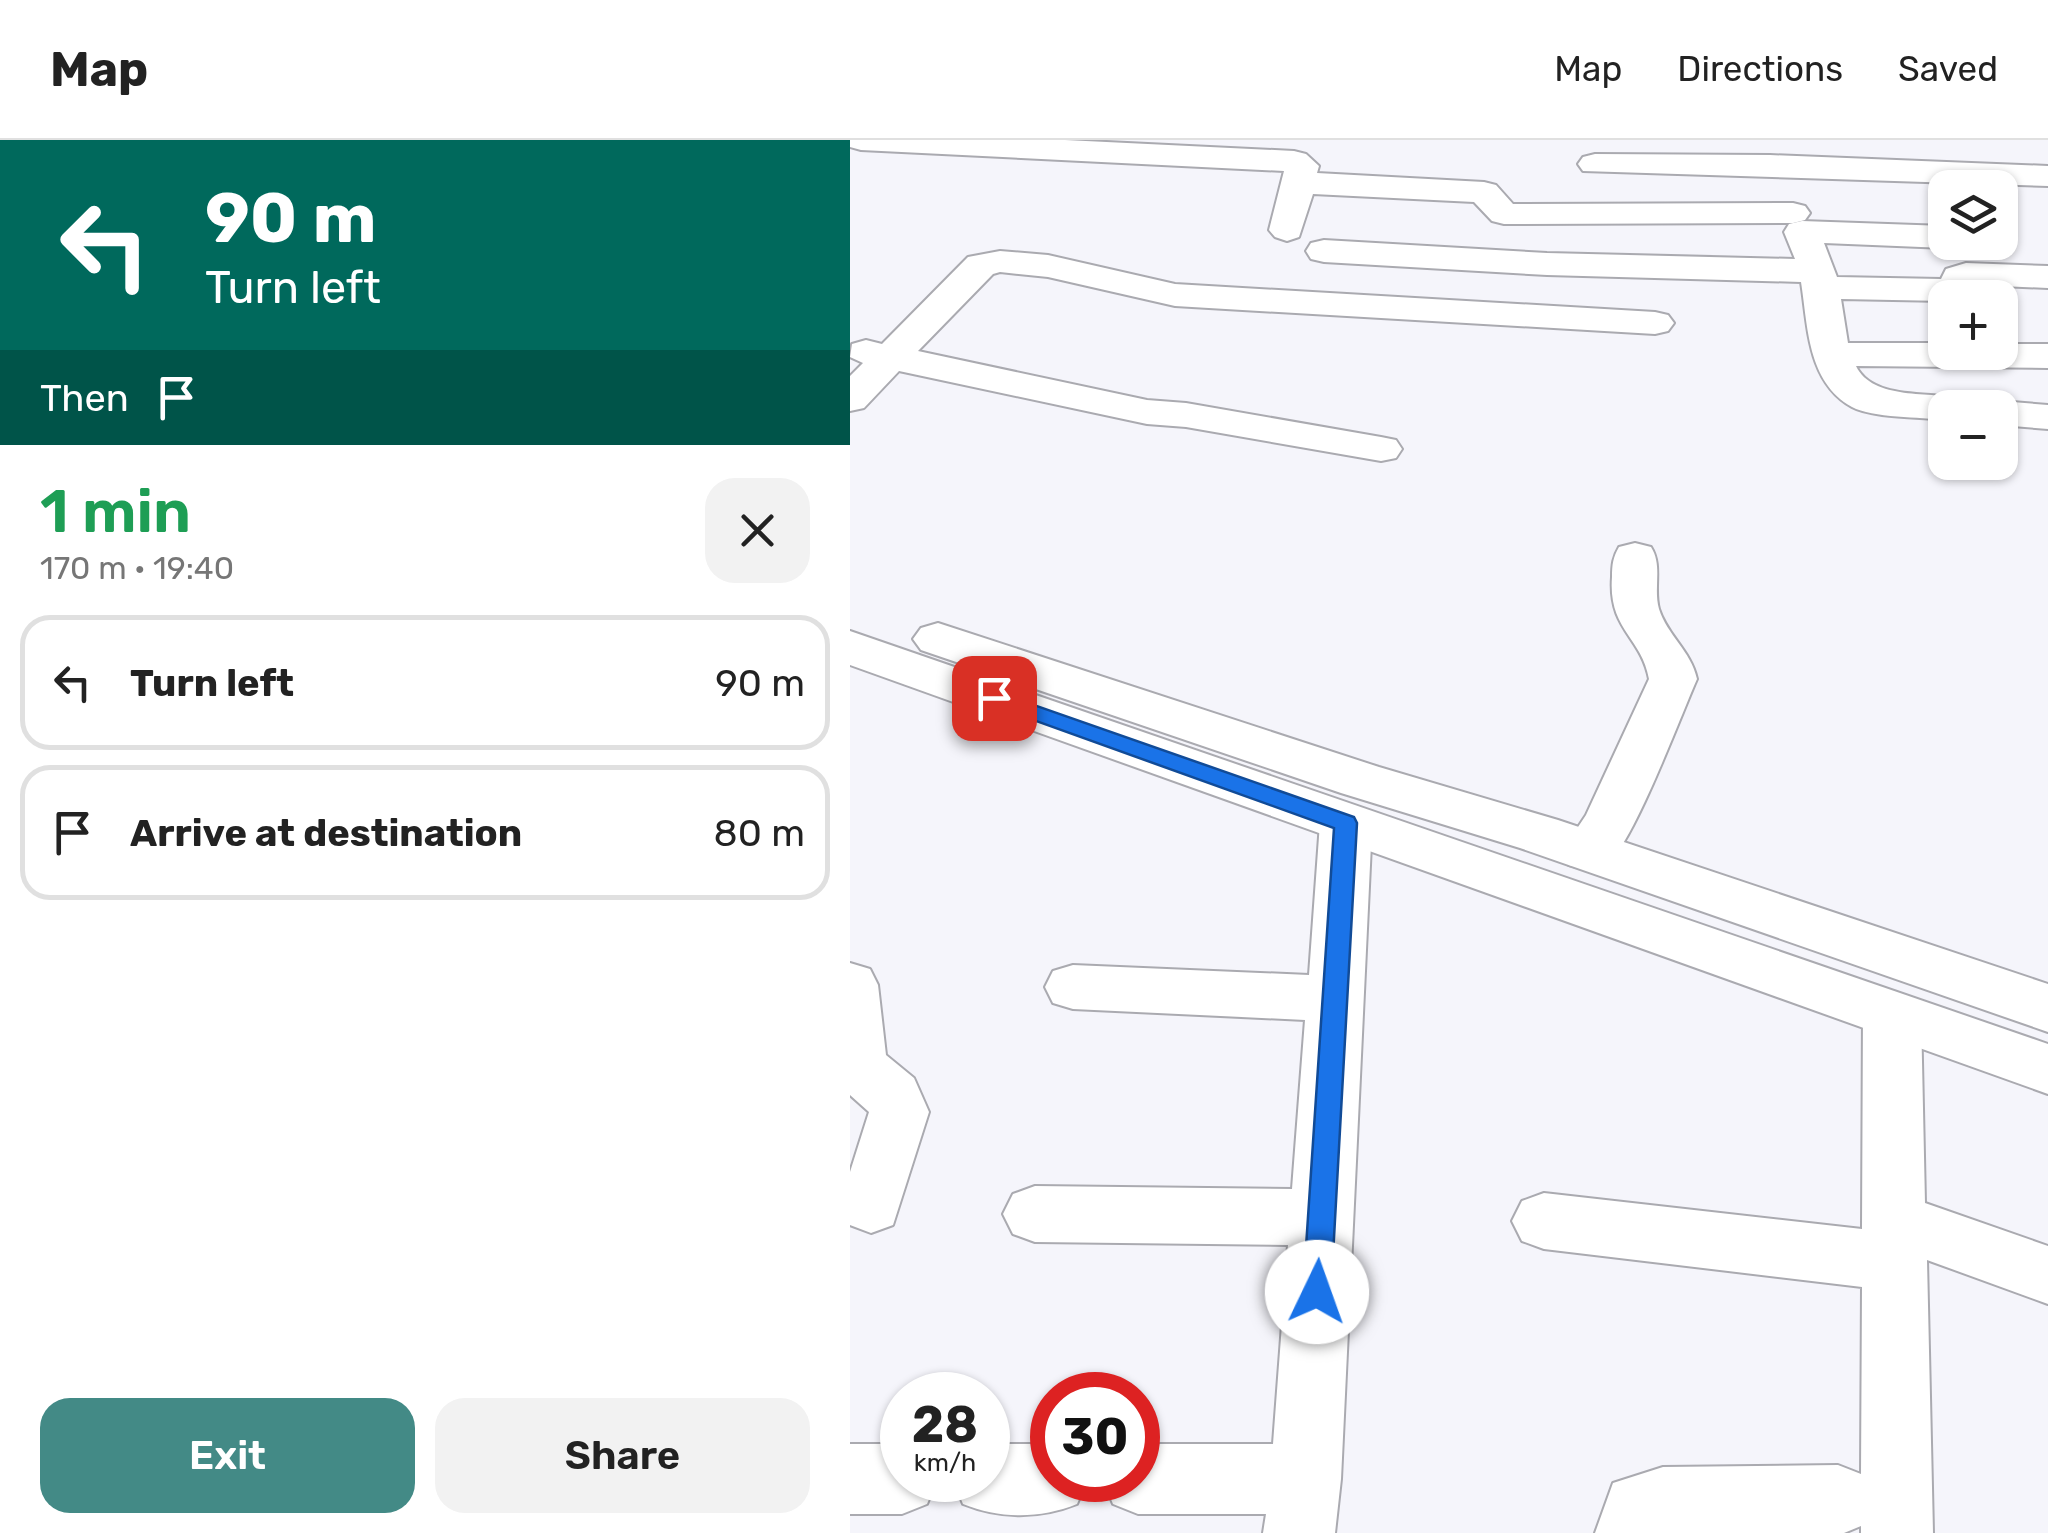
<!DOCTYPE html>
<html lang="en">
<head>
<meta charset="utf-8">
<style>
  :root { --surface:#fff; --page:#f2f2f2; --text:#222; --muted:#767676; --line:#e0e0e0; --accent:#438a86 }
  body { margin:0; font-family:Rubik,sans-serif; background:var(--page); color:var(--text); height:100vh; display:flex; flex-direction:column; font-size:38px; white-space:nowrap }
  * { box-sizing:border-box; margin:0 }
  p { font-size:32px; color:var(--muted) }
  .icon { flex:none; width:55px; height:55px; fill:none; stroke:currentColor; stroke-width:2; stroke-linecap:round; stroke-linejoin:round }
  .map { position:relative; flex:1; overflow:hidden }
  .details { display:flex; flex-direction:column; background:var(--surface); width:850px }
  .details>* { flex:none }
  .top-card { background:#00695c; color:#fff; overflow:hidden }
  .buttons { position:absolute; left:1078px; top:30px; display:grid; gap:20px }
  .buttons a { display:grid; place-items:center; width:90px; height:90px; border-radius:20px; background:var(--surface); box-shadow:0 2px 8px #0004; font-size:50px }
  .speed { position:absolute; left:30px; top:1232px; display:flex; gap:20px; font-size:50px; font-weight:700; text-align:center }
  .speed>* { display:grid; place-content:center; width:130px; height:130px; border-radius:50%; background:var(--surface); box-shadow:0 2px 8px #0004; line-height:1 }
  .speed small { font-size:25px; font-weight:400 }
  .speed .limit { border:15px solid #d22; background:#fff; color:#111 }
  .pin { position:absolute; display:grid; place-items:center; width:85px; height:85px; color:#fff; margin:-42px; border-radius:20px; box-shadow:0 5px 15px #0006 }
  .me { position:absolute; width:110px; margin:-55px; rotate:3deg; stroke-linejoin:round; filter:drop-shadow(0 0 8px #0008) }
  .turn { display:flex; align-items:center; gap:35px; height:210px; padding:0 40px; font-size:45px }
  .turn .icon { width:130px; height:130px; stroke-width:2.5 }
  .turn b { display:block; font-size:70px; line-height:85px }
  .then { display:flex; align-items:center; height:95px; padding:0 40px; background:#0003; gap:20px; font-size:38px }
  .round { display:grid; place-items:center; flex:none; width:105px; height:105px; border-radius:30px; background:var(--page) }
  .head { display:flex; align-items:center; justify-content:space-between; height:170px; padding:0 40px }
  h1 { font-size:60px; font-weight:600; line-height:75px; color:#1e9e55 }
  .cta { display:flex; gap:20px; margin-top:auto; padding:20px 40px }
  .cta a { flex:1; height:115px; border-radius:30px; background:var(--accent); color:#fff; font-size:40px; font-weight:600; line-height:115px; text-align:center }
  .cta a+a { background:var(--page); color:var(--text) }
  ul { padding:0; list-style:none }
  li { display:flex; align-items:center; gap:30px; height:135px; margin:0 20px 15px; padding:0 20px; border:5px solid var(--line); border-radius:30px }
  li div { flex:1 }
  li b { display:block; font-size:38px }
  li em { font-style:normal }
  header { display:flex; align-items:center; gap:60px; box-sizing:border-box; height:140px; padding:0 50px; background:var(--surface); border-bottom:2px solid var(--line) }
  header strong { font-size:48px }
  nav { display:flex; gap:55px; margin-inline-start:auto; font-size:35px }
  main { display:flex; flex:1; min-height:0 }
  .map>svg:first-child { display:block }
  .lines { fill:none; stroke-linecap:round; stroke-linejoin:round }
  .minor-casing { stroke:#aaaab0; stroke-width:4 }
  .major-casing { stroke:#aaaab0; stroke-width:4 }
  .minor { fill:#fff; fill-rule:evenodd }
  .major { fill:#fff; fill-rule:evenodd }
  .route { fill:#1a73e8; stroke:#114b97; stroke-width:2.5 }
</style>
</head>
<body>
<header>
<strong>Map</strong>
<nav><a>Map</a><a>Directions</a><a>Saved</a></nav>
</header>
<main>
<section class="details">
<div class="top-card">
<div class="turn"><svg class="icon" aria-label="left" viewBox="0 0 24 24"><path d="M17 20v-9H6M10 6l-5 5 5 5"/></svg><div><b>90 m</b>Turn left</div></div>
<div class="then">Then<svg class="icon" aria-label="arrive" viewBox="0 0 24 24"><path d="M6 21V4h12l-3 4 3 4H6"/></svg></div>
</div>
<div class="head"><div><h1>1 min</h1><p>170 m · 19:40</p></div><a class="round"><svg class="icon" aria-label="close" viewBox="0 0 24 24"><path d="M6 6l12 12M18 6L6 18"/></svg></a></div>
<ul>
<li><svg class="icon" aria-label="left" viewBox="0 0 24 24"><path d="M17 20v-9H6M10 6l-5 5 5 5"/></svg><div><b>Turn left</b></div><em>90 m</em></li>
<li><svg class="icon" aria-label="arrive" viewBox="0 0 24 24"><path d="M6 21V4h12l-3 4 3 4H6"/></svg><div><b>Arrive at destination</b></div><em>80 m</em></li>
</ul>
<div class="cta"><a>Exit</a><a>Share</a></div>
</section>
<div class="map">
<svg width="1198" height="1393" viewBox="0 0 1198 1393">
  <rect width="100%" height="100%" fill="#f5f5fb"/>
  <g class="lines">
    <defs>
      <g id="minor">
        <path d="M 0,0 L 215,0 L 444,11 L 456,14 L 469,26 L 467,33 L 634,42 L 646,45 L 663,64 L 943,63 L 955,66 L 960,73 L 955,80 L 943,83 L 654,84 L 642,81 L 624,62 L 463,54 L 449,97 L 437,101 L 425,97 L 419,90 L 434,31 L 11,10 L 0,7 Z"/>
        <path d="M 745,14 L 920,15 L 1198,26 L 1198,46 L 733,31 L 728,24 L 733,17 Z"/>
        <path d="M 952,81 L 1095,86 L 1095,102 L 1109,102 L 1095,108 L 974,103 L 987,137 L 1091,139 L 1096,129 L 1116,123 L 1198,126 L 1198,148 L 1128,145 L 1123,155 L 1095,158 L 1095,161 L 991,159 L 998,203 L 1095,203 L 1095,212 L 1150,212 L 1150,204 L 1198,204 L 1198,228 L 1006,226 C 1023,261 1081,251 1114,259 L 1120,268 L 1095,268 L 1095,280 C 1071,277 1022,278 1002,267 C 957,242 958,186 951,142 L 697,135 L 474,122 L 461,119 L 456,111 L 461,103 L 474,100 L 697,113 L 945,119 L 934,92 L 939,84 Z"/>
        <path d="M 150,111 L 198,115 L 325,144 L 805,172 L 818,175 L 824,183 L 818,191 L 805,194 L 325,166 L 198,137 L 150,132 L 143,134 L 68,211 L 297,260 L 336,263 L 531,297 L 546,300 L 552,309 L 546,318 L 531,321 L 336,287 L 297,284 L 49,231 L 14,268 L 0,271 L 0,236 L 13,223 L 0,217 L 2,204 L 16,200 L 32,204 L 118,117 Z"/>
        <path d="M 1150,261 L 1198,265 L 1198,289 L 1150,285 L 1150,268 L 1134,268 Z"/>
        <path d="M 785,403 L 801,407 C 813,426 803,448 809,469 C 817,495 841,511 847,539 C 831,575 783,704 757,724 C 746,733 731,728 719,725 L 712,711 L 736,675 L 799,539 C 791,496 758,490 762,437 C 762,425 763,417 769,407 Z"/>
        <path d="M 496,664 L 514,670 L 522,683 L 491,1339 L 485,1393 L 413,1393 L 416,1374 L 288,1374 L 263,1364 L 253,1340 L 288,1340 L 288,1304 L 423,1304 L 438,1105 L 185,1102 L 163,1094 L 153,1074 L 163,1054 L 185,1046 L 442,1049 L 455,880 L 223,869 L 203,863 L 195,847 L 203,831 L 223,825 L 459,835 L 470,683 L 478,670 Z"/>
        <path d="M 0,823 L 20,829 L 28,845 L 36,915 L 64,938 L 79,972 L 43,1085 L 21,1093 L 0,1085 L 0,1032 L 19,972 L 0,955 Z"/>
        <path d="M 1042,851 L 1062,858 L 1071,874 L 1075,1063 L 1198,1106 L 1198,1164 L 1077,1120 L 1083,1393 L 1011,1393 L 1011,1386 L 994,1393 L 745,1393 L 763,1343 L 813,1327 L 988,1325 L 1011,1334 L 1012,1147 L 694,1109 L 672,1101 L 662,1081 L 672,1061 L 694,1053 L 1012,1089 L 1013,874 L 1022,858 Z"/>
        <path d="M 0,1304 L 52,1304 L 52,1340 L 87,1340 L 77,1364 L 52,1374 L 0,1374 Z"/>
        <path d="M 138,1304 L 202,1304 L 202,1340 L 237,1340 L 227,1364 C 190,1379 150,1379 113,1364 L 103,1340 L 138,1340 Z"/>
      </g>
      <g id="major">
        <path d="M 88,483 L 529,627 L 708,680 L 1198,844 L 1198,892 L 670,708 L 491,653 L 71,510 L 63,499 L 71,488 Z"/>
        <path d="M 0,491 L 1198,904 L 1198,954 L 0,525 Z"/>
      </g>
    </defs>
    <use href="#minor" class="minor-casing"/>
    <use href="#major" class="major-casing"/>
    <use href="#minor" class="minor"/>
    <use href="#major" class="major"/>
  </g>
  <path class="route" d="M 144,551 L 504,677 L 507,683 L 481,1152 L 477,1161 L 467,1165 L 457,1161 L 453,1152 L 484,688 L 136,563 L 133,558 Z"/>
</svg>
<div class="buttons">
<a><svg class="icon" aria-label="layers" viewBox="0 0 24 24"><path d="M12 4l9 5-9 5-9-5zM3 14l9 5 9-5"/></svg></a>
<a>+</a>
<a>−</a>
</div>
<div class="speed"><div>28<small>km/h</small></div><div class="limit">30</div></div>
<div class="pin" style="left:144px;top:558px;background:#d93025"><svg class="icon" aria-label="arrive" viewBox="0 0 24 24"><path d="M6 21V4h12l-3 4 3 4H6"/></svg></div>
<svg class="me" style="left:467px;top:1152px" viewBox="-20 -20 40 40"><circle r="19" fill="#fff"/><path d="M0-13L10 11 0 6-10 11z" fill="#1a73e8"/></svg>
</div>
</main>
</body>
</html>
